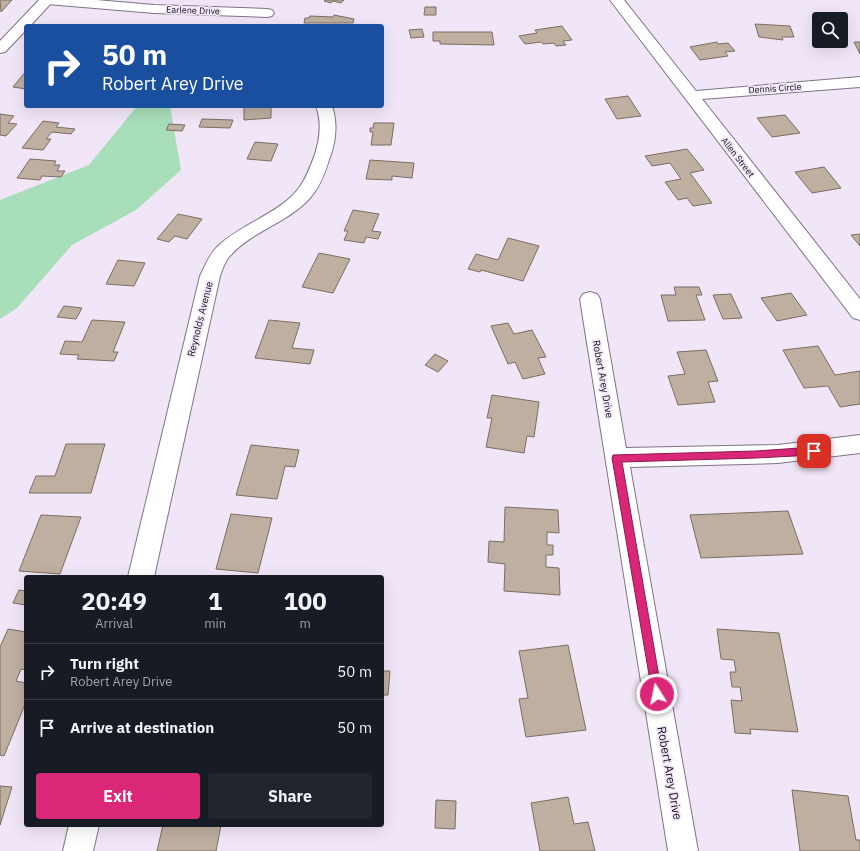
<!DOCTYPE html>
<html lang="en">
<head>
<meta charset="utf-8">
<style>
  :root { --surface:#171b24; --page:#20242c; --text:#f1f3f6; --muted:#9ea1a6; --line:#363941; --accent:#db2777 }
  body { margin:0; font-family:"IBM Plex Sans",sans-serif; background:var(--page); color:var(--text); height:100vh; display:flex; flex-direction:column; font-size:15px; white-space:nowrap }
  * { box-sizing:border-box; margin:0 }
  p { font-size:13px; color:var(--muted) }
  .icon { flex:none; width:22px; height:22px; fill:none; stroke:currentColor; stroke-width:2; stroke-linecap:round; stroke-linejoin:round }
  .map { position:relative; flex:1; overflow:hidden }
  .drawer { position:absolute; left:24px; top:575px; width:360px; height:252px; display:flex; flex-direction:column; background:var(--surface); border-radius:4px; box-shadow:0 4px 16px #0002 }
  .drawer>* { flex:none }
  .guide { position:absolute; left:24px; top:24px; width:360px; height:84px; border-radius:4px; box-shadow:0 4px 16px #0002; background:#1a4fa0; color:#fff; overflow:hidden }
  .controls { position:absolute; left:812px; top:12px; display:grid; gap:8px }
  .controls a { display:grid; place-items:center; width:36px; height:36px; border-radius:4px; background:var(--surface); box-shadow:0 4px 16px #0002; font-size:20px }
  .pin { position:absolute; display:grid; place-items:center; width:34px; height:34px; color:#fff; margin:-17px; border-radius:8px; box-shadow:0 2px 6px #0006 }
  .me { position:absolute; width:44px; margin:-22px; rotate:350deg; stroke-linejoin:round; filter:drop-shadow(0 0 3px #0008) }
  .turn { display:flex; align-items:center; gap:14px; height:84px; padding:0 12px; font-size:18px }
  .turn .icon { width:52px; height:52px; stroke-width:2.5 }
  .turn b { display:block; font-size:28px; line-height:34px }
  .eta { display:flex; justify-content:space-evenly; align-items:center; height:68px; text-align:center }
  .eta b { font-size:24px; font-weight:700; line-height:28px }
  .primary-button { display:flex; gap:8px; margin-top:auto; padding:8px 12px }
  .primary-button a { flex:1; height:46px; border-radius:4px; background:var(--accent); color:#fff; font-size:16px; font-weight:700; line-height:46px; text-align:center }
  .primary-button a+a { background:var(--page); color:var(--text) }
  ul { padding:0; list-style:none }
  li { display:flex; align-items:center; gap:12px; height:56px; padding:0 12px; border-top:1px solid var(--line) }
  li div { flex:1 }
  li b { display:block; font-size:15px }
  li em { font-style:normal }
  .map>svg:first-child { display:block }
  .green { fill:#a9deba }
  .building { fill:#beafa1; stroke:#7b6d60 }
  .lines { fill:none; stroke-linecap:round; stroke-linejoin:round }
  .minor-casing { stroke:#7e7483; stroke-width:2 }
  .major-casing { stroke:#7e7483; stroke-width:2 }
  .minor { fill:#fff; fill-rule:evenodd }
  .major { fill:#fff; fill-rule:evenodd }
  .route { fill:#db2777; stroke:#8e194d }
  .labels { text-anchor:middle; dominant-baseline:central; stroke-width:3.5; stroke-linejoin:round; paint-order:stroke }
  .far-street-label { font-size:9px; fill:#141116; stroke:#f1e6f7 }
  .street-label { font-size:10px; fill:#141116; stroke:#f1e6f7 }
  .near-street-label { font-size:12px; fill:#141116; stroke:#f1e6f7 }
</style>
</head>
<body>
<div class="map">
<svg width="860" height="851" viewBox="0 0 860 851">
  <rect width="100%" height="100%" fill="#f1e6f7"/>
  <path class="green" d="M 137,106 L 170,106 L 181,170 L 136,210 L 72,245 L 17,308 L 0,319 L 0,200 L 89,165 Z"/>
  <g class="building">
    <path d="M 0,0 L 12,0 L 1,12 Z"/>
    <path d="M 325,0 L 344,0 L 341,3 L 333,1 L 331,3 L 324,1 Z"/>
    <path d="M 425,7 L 436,7 L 436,15 L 424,15 Z"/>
    <path d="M 334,15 L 354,19 L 353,23 L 304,23 L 305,18 L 309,18 L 310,16 L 333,17 Z"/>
    <path d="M 755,24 L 790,26 L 794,37 L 782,37 L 783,40 L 759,37 Z"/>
    <path d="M 562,26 L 572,40 L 563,41 L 566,45 L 556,46 L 554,43 L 543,44 L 541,42 L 525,44 L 519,36 L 537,33 L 535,30 Z"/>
    <path d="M 422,29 L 424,37 L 411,38 L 409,30 Z"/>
    <path d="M 433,32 L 492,32 L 494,45 L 440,44 L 440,41 L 433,41 Z"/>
    <path d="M 717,42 L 718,44 L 728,43 L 735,51 L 725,52 L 728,56 L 700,60 L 690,47 Z"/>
    <path d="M 854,42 L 860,42 L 860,54 Z"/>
    <path d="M 26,71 L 26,89 L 13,87 Z"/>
    <path d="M 628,96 L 641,116 L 617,119 L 605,99 Z"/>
    <path d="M 244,106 L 271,106 L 271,118 L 244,120 Z"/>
    <path d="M 0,114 L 14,116 L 8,123 L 17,124 L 6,136 L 0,135 Z"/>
    <path d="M 785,115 L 800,133 L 772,137 L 757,118 Z"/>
    <path d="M 202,119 L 233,120 L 230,128 L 199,127 Z"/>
    <path d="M 43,121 L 59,123 L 56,127 L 75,129 L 71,134 L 52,132 L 46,139 L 51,139 L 43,150 L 22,148 Z"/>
    <path d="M 374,123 L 394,123 L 391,145 L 371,145 L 373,132 L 370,132 L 370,128 L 373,128 Z"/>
    <path d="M 169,124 L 185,125 L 182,131 L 166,130 Z"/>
    <path d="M 255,142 L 278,144 L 271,161 L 247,159 Z"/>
    <path d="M 687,149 L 704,170 L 690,173 L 712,203 L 693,206 L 687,198 L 678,200 L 665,182 L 681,179 L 670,163 L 652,166 L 645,156 Z"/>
    <path d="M 30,159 L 56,161 L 54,165 L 60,165 L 57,171 L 65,171 L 61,177 L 42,176 L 40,180 L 17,178 Z"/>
    <path d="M 370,160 L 414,163 L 412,178 L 392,176 L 392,180 L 366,179 Z"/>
    <path d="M 824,167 L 841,188 L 812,193 L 795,172 Z"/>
    <path d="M 353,210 L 379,214 L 372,231 L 381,232 L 378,239 L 366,237 L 364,243 L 344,240 L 348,231 L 344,231 Z"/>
    <path d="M 178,214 L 202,219 L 187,239 L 175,236 L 169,242 L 157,239 Z"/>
    <path d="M 860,234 L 860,246 L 851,235 Z"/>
    <path d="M 508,238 L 539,246 L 523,281 L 481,270 L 480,272 L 468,269 L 476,254 L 498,260 Z"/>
    <path d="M 319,253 L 350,259 L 333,293 L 302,287 Z"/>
    <path d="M 118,260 L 145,263 L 134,286 L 106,284 Z"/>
    <path d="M 674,287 L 699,287 L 702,295 L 696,295 L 705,320 L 668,321 L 661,295 L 676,295 Z"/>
    <path d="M 791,293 L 807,315 L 777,321 L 761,298 Z"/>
    <path d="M 731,294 L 742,318 L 723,319 L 713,295 Z"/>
    <path d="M 64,306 L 82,308 L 76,319 L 57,317 Z"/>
    <path d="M 92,320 L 125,322 L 113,352 L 118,352 L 114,361 L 77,359 L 79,355 L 60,354 L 65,341 L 82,342 Z"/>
    <path d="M 269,320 L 300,323 L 292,348 L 314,350 L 310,364 L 255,358 Z"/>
    <path d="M 508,323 L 514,334 L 532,330 L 546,357 L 538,358 L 545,374 L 523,379 L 515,362 L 508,364 L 491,326 Z"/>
    <path d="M 818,346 L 835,375 L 860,371 L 860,404 L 840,407 L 828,386 L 804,388 L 783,350 Z"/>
    <path d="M 706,350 L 718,381 L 708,382 L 715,402 L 678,405 L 668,376 L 685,374 L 677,352 Z"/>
    <path d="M 435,354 L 448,361 L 438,372 L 425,365 Z"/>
    <path d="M 492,395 L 539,402 L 534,437 L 527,436 L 524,453 L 486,447 L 492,418 L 487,418 Z"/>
    <path d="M 66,444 L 105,444 L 91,493 L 29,493 L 36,476 L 55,476 Z"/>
    <path d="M 251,445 L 299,450 L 295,467 L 285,466 L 277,499 L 236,495 Z"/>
    <path d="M 505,507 L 558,510 L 559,533 L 547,532 L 547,545 L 553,545 L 553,555 L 546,555 L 546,567 L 559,568 L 560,595 L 504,591 L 505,564 L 488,562 L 489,541 L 504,542 Z"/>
    <path d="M 788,511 L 803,554 L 701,558 L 690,515 Z"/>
    <path d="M 231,514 L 272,518 L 258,573 L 216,569 Z"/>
    <path d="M 41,515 L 81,517 L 60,574 L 19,571 Z"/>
    <path d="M 19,590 L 26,591 L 26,605 L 13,603 Z"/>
    <path d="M 8,629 L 26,632 L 26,670 L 21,669 L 16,681 L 26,683 L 26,702 L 4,756 L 0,755 L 0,647 Z"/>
    <path d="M 717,629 L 779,633 L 798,732 L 750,729 L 751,734 L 735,733 L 731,700 L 742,701 L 740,687 L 732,687 L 730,672 L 736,672 L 734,660 L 721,659 Z"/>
    <path d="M 568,645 L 586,730 L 526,737 L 519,699 L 528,698 L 519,651 Z"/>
    <path d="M 382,671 L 390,671 L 388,695 L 382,695 Z"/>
    <path d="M 0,786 L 12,787 L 0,825 Z"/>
    <path d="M 792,790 L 848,796 L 856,840 L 860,840 L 860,851 L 800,851 Z"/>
    <path d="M 568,797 L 574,824 L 588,822 L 595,851 L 540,851 L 531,803 Z"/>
    <path d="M 436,800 L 456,801 L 455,829 L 435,828 Z"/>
    <path d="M 163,825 L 221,825 L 216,851 L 157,851 Z"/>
  </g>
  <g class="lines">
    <defs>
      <g id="minor">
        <path d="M 40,0 L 96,0 L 154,5 L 267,9 L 272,10 L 274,13 L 272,16 L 267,17 L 154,13 L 47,4 L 42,3 Z"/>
        <path d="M 610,0 L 624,0 L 696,91 L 860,77 L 860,87 L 702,99 L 860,299 L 860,320 L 853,318 Z"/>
        <path d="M 316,106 L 332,106 C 338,124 336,142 329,160 C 325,173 320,187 310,198 C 288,223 251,231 229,257 C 225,262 222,270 220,276 L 154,577 L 128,577 L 200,276 C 205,266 209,255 217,247 C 241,223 283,213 301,185 C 307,176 311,165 315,154 C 320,138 322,122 316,106 Z"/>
        <path d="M 590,292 L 597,294 L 600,299 L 626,448 L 778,445 L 860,435 L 860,453 L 778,463 L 630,467 L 698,851 L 668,851 L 580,299 L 583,294 Z"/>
        <path d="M 69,825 L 99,825 L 93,851 L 63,851 Z"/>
      </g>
      <path id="major" d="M 39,0 L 54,0 L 30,26 L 26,26 L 26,30 L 5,52 L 0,53 L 0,41 Z"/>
    </defs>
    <use href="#minor" class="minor-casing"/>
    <use href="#major" class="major-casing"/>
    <use href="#minor" class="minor"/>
    <use href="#major" class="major"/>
  </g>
  <path class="route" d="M 814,447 L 819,451 L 814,455 L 756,458 L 622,462 L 662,694 L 661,698 L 657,699 L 653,698 L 612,458 L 613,455 L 756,451 Z"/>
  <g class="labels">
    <g class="far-street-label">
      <text transform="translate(193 10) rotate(2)">Earlene Drive</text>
      <text transform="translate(775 88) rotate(-4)">Dennis Circle</text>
      <text transform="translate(738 157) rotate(52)">Allen Street</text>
    </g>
    <g class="street-label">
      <text transform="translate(200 319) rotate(-76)">Reynolds Avenue</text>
      <text transform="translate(603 379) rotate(80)">Robert Arey Drive</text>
    </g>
    <g class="near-street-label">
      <text transform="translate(670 773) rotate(80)">Robert Arey Drive</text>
    </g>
  </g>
</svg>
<div class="controls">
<a><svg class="icon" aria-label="search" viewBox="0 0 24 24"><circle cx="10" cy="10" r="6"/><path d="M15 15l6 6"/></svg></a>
</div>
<div class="pin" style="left:814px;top:451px;background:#d93025"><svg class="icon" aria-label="arrive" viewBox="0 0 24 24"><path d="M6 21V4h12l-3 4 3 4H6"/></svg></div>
<svg class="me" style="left:657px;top:694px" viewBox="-20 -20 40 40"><circle r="17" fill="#db2777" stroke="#fff" stroke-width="3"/><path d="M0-11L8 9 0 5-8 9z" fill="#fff"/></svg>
<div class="guide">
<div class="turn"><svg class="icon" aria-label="right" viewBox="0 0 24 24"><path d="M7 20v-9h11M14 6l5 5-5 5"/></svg><div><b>50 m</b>Robert Arey Drive</div></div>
</div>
<section class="drawer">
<div class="eta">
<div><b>20:49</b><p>Arrival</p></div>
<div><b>1</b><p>min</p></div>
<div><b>100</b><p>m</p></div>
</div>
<ul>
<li><svg class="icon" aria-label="right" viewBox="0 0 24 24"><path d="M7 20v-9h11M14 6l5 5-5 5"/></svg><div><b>Turn right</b><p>Robert Arey Drive</p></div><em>50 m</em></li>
<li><svg class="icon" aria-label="arrive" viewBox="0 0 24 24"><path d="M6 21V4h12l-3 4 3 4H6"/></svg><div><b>Arrive at destination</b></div><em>50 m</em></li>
</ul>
<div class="primary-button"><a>Exit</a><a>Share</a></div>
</section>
</div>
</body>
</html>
